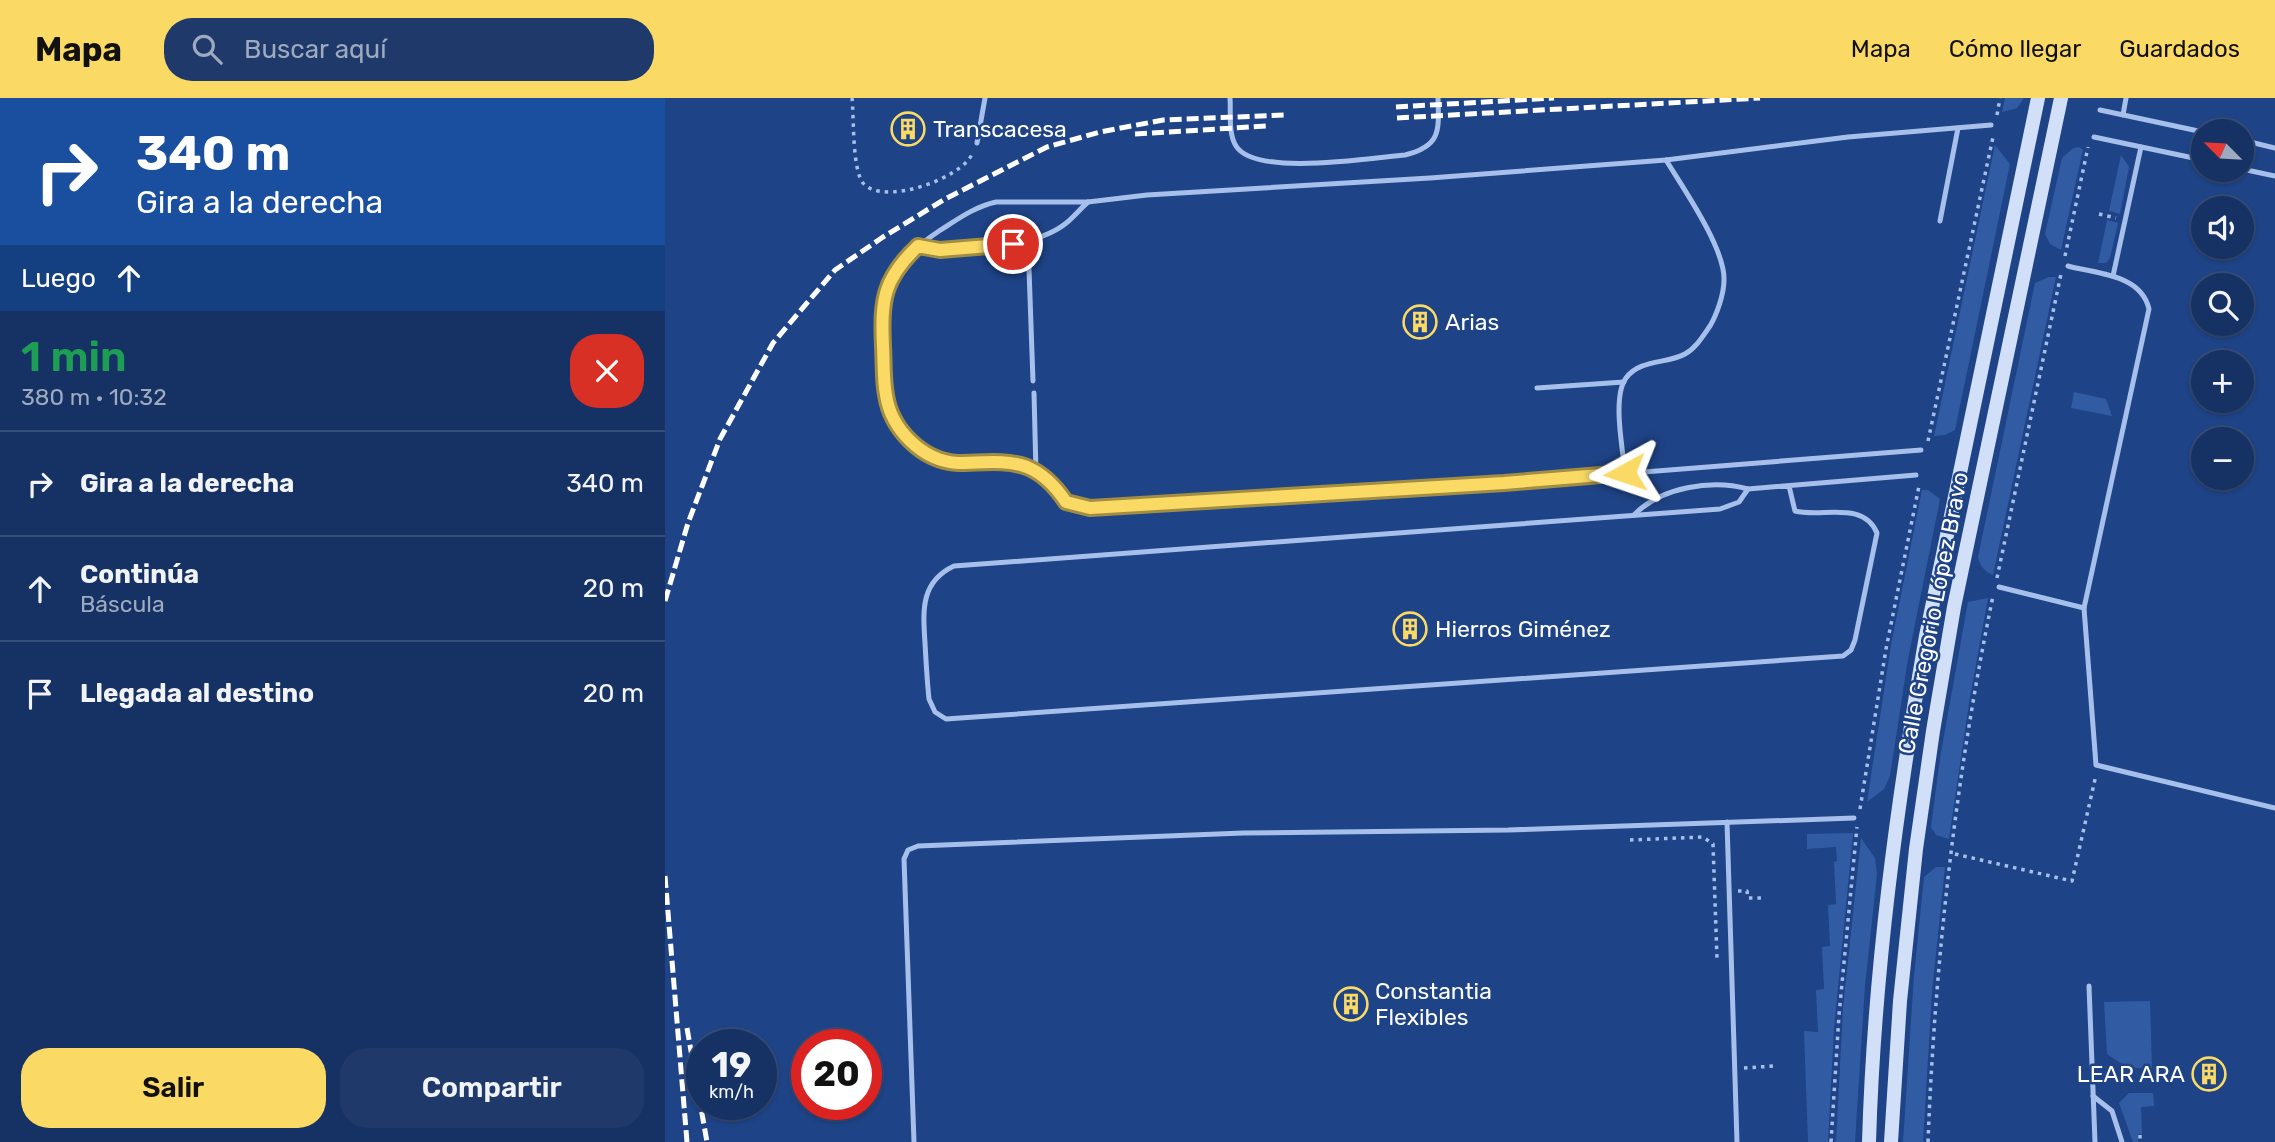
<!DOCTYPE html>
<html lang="es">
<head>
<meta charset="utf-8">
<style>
  :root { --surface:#163264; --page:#1f3a6a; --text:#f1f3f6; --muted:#9eaabf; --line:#354d78; --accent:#fada65 }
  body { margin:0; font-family:Rubik,sans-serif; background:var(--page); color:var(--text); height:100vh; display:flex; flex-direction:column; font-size:26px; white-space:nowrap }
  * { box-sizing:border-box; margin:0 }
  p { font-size:23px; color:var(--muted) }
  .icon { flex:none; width:38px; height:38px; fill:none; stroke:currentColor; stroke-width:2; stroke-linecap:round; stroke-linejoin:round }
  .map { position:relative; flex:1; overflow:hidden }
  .details { display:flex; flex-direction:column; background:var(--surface); width:665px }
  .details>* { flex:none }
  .guide { background:#1a4fa0; color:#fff; overflow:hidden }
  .needle { width:46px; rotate:294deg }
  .controls { position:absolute; left:1526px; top:21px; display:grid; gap:14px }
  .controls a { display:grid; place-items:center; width:63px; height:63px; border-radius:50%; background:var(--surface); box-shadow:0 2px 5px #0004,0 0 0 2px var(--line); font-size:35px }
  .speed { position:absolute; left:21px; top:931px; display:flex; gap:14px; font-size:35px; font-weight:700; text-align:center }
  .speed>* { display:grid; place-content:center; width:91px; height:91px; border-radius:50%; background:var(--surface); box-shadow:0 2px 5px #0004,0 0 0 2px var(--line); line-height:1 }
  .speed small { font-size:18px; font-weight:400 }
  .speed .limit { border:10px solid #d22; background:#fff; color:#111 }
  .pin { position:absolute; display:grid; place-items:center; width:60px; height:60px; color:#fff; margin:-30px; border:4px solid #fff; border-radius:50%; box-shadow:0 2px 7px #0007 }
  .me { position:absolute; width:77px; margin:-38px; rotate:265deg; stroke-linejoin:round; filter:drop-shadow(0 0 5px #0008) }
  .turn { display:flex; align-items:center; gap:24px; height:147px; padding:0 21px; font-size:32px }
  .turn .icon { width:91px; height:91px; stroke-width:2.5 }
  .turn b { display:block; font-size:49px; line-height:60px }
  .then { display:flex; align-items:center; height:66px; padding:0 21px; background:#0003; gap:14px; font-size:26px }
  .round { display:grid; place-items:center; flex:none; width:74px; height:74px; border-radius:28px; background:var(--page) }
  .overview { display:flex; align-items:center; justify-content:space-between; height:119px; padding:0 21px }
  h1 { font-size:42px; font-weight:600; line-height:52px; color:#1e9e55 }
  .primary-button { display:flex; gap:14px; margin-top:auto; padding:14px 21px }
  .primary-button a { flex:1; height:80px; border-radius:28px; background:var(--accent); color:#111; font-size:28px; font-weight:600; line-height:80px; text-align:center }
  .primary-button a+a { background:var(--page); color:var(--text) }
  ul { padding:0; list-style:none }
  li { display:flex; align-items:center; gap:21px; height:105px; padding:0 21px; border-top:2px solid var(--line) }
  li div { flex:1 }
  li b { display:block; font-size:26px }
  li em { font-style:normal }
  header { display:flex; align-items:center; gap:42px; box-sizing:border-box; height:98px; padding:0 35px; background:var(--accent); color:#111 }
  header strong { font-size:33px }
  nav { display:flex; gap:38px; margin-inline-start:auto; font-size:24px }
  .search { width:490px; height:63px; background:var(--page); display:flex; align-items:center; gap:18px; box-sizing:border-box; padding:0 24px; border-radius:28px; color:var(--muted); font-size:26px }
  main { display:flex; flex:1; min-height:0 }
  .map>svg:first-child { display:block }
  .green { fill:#315ca4 }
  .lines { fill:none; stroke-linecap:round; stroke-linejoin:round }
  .path { stroke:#a6c0eb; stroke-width:3.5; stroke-dasharray:3.5 5; stroke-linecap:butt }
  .service { stroke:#a6c0eb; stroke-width:5 }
  .secondary { stroke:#d1dff8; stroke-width:14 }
  .rail { stroke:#fff; stroke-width:5; stroke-dasharray:12 5; stroke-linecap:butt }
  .route-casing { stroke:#a28e42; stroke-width:18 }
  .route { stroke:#fada65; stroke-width:12 }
  .labels { text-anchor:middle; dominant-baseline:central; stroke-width:5; stroke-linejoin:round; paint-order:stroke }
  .poi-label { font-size:23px; fill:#fff; stroke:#1e4386; text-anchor:start }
  .street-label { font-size:23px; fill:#fff; stroke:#1e4386 }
</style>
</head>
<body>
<header>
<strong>Mapa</strong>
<div class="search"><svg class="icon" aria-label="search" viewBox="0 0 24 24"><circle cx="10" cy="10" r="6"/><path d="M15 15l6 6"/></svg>Buscar aquí</div>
<nav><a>Mapa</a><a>Cómo llegar</a><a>Guardados</a></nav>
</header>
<main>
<section class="details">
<div class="guide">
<div class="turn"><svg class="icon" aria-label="right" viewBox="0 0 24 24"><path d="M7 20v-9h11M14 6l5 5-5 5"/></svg><div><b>340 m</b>Gira a la derecha</div></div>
<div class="then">Luego<svg class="icon" aria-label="ahead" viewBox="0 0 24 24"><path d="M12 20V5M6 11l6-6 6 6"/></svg></div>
</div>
<div class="overview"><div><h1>1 min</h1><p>380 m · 10:32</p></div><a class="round" style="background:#d93025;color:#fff"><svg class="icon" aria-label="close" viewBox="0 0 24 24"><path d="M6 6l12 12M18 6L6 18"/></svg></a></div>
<ul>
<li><svg class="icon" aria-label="right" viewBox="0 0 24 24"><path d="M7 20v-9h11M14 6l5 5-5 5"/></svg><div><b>Gira a la derecha</b></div><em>340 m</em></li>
<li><svg class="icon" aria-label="ahead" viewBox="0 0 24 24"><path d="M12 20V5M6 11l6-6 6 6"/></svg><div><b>Continúa</b><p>Báscula</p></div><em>20 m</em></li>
<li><svg class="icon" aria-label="arrive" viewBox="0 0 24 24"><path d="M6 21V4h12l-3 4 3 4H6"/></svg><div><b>Llegada al destino</b></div><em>20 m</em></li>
</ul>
<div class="primary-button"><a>Salir</a><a>Compartir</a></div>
</section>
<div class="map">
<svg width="1610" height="1044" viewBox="0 0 1610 1044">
  <rect width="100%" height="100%" fill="#1e4386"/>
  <g class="green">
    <path d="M 1340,0 L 1359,0 L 1352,10 L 1337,14 Z"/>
    <path d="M 1330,47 L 1345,66 L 1290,332 L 1280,337 L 1269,338 Z"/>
    <path d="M 1413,49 L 1418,51 L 1396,152 L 1385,146 L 1380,136 L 1397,60 L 1407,51 Z"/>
    <path d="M 1456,57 L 1464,69 L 1455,116 L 1444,113 Z"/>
    <path d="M 1442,122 L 1453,125 L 1445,160 L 1441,165 L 1433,165 Z"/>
    <path d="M 1384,179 L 1391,179 L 1328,477 C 1319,473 1315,468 1313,459 L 1370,185 Z"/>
    <path d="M 1409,294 L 1441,301 L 1447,318 L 1406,310 Z"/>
    <path d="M 1257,392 L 1263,392 L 1275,401 L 1243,561 L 1225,678 L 1219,691 L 1202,704 L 1226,547 Z"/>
    <path d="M 1323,500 L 1304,605 L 1284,741 L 1271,737 L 1266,729 L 1275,660 L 1303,504 Z"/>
    <path d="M 1188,735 L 1169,931 L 1163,1044 L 1143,1044 L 1139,933 L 1153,934 L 1151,892 L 1159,891 L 1157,849 L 1165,848 L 1163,807 L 1171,806 L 1169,764 L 1172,763 L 1171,749 L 1142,751 L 1142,736 Z"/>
    <path d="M 1196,740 L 1210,760 L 1212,776 L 1200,888 L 1190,1044 L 1171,1044 L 1178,910 Z"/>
    <path d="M 1271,769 L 1280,769 L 1267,894 L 1258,1044 L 1238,1044 L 1249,878 L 1259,779 Z"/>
    <path d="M 1485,903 L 1487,970 L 1463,970 L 1442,956 L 1439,904 Z"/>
    <path d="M 1464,995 L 1488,995 L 1489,1008 L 1476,1009 L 1477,1036 L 1473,1036 L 1473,1044 L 1468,1044 L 1454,1005 Z"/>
  </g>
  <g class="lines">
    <g class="path">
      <path d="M 187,0 C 189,19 187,71 198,85 C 218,109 297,80 307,56"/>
      <path d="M 1332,17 L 1335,0"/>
      <path d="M 1434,116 L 1451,120"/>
      <path d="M 1400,158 L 1423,49"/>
      <path d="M 1263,343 L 1328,39"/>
      <path d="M 1332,480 L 1396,176"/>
      <path d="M 1195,711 L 1221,551 L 1254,388"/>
      <path d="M 965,742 L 1038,739 L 1048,746 L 1052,861"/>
      <path d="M 1290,756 L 1407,783 L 1431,677"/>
      <path d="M 1073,793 L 1082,793 L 1083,800 L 1101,800"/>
      <path d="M 1079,970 L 1109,968"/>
      <path d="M 1475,1037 L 1475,1044"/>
      <path d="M 1166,1044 L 1174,917 L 1192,729"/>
      <path d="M 1263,1044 C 1270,861 1291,677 1328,498"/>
    </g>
    <g class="service">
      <path d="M 565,0 C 566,15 563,35 571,48 C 590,79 706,60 740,57 C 776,48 774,33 773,0"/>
      <path d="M 1435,12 L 1538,34"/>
      <path d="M 1458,17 L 1461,0"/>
      <path d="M 1429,39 L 1538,62"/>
      <path d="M 1577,42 L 1610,50"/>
      <path d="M 312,45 L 320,0"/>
      <path d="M 1577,71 L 1610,78"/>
      <path d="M 1275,123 L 1293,30"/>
      <path d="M 363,143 L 368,283"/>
      <path d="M 253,148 C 291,154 368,151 400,126 C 408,120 415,111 423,104"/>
      <path d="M 1403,168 C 1432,176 1476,176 1484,211 L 1419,510"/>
      <path d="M 1448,178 L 1476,49"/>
      <path d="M 872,290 L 959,284"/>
      <path d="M 369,295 L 371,375"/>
      <path d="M 1256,352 L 839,385 L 414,409 C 392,401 386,378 360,369 C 337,361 315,367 291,365 C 280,364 267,357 257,351 C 253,349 247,347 243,343 C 223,324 220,295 219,269 C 216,201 213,174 274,133 C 293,121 309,109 331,104 L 423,104 L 482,97 L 765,80 L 1001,62 L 1183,39 L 1326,27"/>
      <path d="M 960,375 C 958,351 947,299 961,280 C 975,261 1002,266 1020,256 C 1031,250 1038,238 1045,228 C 1052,216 1059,196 1059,182 C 1060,150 1018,90 1001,62"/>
      <path d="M 1124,388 L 1130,413 C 1157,420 1198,402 1212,435 L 1190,542 L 1186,552 L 1178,558 L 281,621 L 270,614 L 264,601 C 262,582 261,563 260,545 C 258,513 255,484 289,468 L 1055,411 L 1074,404 L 1083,391 L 1251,377"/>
      <path d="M 969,417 C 996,389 1047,381 1083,391"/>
      <path d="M 1334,489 L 1419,510 L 1431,667 L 1610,710"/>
      <path d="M 1062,724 L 1072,1044"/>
      <path d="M 1424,888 L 1430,1044"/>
      <path d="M 1428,998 L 1447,1013 L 1457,1044"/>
      <path d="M 249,1044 L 239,761 L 243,752 L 253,748 L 578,735 L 843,732 L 1189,720"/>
    </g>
    <g class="secondary">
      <path d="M 1204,1044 C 1209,874 1232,705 1261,538 L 1373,0"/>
      <path d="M 1226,1044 L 1235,903 L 1251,751 L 1268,633 L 1289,509 L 1396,0"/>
    </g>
    <g class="rail">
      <path d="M 731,9 L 889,0"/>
      <path d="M 732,20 L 1095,0"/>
      <path d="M 470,36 L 602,28"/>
      <path d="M 0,503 L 23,425 L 55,341 L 108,245 L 170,172 L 218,139 L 280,101 L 382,49 L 435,34 L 498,22 L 619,17"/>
      <path d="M 0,778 L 22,1044"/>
      <path d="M 22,930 L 42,1044"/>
    </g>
  </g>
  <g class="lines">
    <defs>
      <path id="route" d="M 348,146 L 275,152 L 253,148 C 218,181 216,202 218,249 C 219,265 218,281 221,297 C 226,331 257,363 293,365 C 316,365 340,361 362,369 C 379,376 391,389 401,404 L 425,410 L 839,385 L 960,375"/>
    </defs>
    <use href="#route" class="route-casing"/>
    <use href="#route" class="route"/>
  </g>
  <defs>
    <symbol id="building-ring" viewBox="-11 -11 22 22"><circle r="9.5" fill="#1e4386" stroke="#fada65" stroke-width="1.5"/><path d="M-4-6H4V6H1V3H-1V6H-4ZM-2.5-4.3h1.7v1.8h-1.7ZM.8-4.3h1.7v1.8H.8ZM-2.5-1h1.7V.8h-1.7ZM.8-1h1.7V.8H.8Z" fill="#fada65"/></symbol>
  </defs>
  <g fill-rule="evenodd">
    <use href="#building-ring" x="224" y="12" width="38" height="38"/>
    <use href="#building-ring" x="736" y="205" width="38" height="38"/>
    <use href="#building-ring" x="726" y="512" width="38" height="38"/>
    <use href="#building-ring" x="667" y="887" width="38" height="38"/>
    <use href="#building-ring" x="1525" y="957" width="38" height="38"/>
  </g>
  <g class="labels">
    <g class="poi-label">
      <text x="268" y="31">Transcacesa</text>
      <text x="780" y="224">Arias</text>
      <text x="770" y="531">Hierros Giménez</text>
      <text x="710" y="893">Constantia<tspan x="710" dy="26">Flexibles</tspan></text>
      <text x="1520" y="976" text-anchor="end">LEAR ARA</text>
    </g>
    <g class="street-label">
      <text transform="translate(1268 515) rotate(-79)">Calle Gregorio López Bravo</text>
    </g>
  </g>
</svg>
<div class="controls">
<a><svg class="needle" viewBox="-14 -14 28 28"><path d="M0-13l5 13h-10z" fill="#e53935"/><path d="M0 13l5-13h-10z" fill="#9eaabf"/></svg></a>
<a><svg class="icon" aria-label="sound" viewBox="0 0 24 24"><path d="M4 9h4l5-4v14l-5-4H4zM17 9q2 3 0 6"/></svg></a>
<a><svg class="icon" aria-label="search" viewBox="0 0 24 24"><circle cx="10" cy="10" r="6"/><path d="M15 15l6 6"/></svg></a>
<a>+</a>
<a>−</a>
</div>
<div class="speed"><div>19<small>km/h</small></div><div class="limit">20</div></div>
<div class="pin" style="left:348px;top:146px;background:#d93025"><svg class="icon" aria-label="arrive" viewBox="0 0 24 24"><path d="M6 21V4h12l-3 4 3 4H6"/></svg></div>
<svg class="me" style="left:960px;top:375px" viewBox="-20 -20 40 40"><path d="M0-17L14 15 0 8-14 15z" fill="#fada65" stroke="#fff" stroke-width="4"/></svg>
</div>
</main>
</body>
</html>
